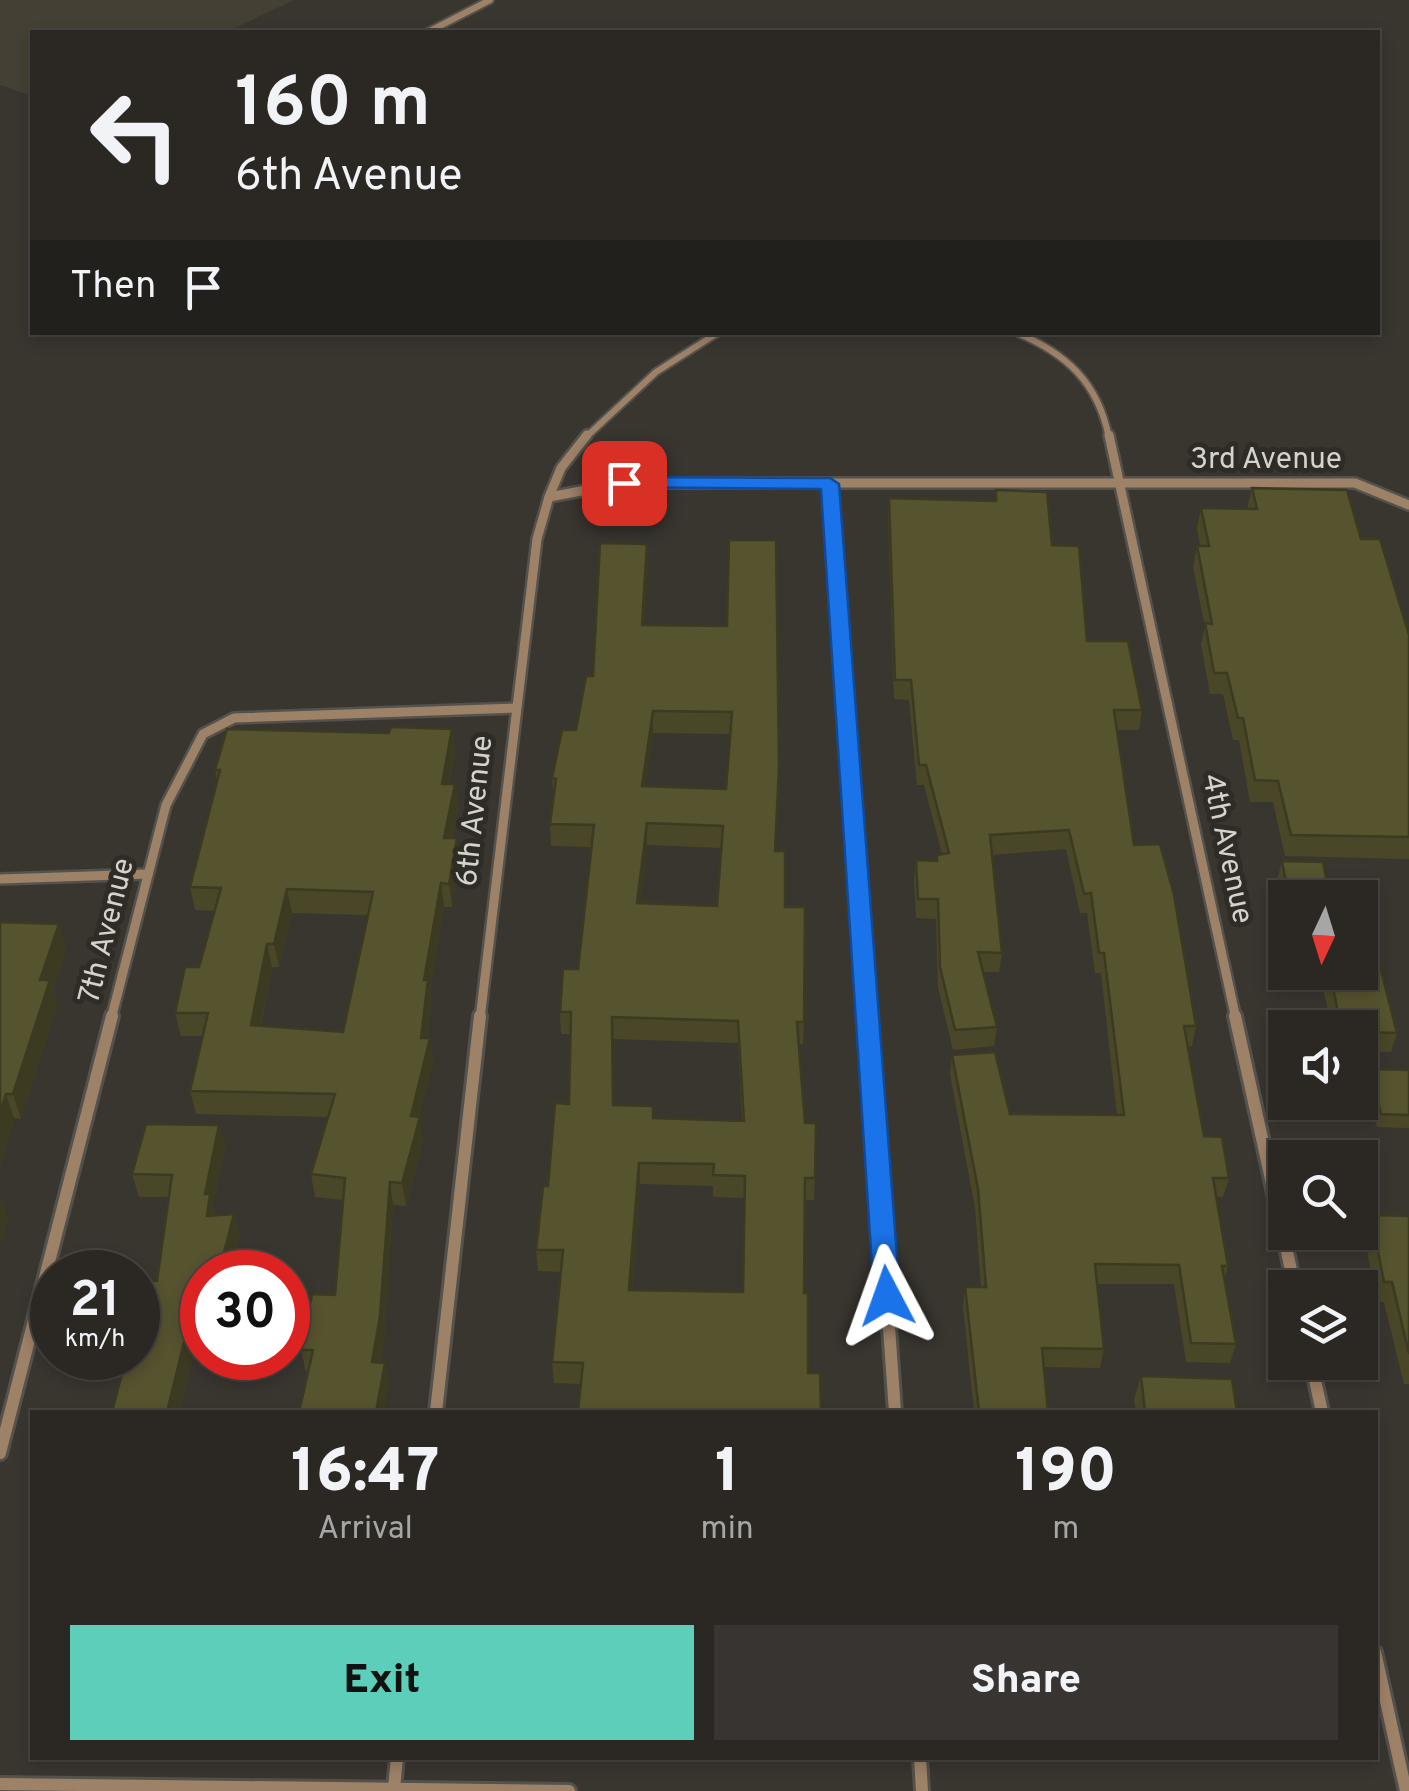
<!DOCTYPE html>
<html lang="en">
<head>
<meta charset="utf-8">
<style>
  :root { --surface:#2b2824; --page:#373431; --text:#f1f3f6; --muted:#a6a6a6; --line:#474441; --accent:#5dceb9 }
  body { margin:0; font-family:Overpass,sans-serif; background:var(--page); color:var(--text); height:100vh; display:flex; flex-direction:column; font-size:38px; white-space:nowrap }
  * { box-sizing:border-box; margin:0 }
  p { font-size:32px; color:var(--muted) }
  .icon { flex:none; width:55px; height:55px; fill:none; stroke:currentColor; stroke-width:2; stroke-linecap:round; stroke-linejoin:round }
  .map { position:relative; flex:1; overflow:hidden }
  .drawer { position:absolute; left:30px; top:1410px; width:1348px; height:350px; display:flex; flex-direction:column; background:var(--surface); border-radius:0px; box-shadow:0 5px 15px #0003,0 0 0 2px var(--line) }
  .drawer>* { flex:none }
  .hud { position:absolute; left:30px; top:30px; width:1350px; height:305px; border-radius:0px; box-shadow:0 5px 15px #0003,0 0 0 2px var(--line); background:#2b2824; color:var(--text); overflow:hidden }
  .needle { width:65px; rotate:184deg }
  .tools { position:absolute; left:1268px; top:880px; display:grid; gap:20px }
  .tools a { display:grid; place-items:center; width:110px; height:110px; border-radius:0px; background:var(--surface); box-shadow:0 5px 15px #0003,0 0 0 2px var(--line); font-size:50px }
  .speed { position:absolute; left:30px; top:1250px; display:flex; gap:20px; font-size:50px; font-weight:700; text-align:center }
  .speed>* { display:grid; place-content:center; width:130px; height:130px; border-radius:50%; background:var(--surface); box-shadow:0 5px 15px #0003,0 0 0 2px var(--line); line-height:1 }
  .speed small { font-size:25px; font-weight:400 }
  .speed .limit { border:15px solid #d22; background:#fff; color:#111 }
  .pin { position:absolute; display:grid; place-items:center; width:85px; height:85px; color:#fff; margin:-42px; border-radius:20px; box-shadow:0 5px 15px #0006 }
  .me { position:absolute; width:110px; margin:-55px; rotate:356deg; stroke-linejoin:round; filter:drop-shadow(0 0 8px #0008) }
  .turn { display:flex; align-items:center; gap:35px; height:210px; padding:0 40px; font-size:45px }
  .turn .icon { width:130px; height:130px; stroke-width:2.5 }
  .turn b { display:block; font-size:70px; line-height:85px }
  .then { display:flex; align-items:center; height:95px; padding:0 40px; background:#0003; gap:20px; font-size:38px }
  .eta { display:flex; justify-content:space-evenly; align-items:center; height:170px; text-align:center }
  .eta b { font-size:60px; font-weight:800; line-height:70px }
  .action { display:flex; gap:20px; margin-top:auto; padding:20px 40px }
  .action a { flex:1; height:115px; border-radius:0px; background:var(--accent); color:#111; font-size:40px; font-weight:800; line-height:115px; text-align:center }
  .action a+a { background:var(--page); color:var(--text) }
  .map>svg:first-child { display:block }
  .built { fill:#454034 }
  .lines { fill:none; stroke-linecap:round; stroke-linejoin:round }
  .street-far2-casing { stroke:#55524d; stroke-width:10 }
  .street-far1-casing { stroke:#55524d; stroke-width:14 }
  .street-casing { stroke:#55524d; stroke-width:18 }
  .street-far2 { stroke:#9e8268; stroke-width:6 }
  .street-far1 { stroke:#9e8268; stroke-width:9 }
  .street { stroke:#9e8268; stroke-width:12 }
  .wall { fill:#4a4728; fill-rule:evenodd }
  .shaded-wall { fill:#3c3a21 }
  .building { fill:#56532f; stroke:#3c3a21; stroke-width:2.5; fill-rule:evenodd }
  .route { fill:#1a73e8; stroke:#114b97; stroke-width:2.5 }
  .labels { text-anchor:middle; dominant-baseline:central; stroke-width:10; stroke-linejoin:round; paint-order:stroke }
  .street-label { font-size:30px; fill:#d4d2cf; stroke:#2f2c26 }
</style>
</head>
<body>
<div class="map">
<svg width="1409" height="1791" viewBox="0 0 1409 1791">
  <rect width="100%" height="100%" fill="#393630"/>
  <path class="built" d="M 0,0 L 294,0 L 226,32 L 32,32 L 32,96 L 0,85 Z"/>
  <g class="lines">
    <defs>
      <g id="street-far2">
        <path d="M 428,32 L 490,0"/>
        <path d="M 1015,332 C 1066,353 1098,382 1109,438"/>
        <path d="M 585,438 L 656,372 L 719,332"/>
      </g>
      <g id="street-far1">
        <path d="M 1109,435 L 1236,1019"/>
        <path d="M 830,484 L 867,1019"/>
        <path d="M 549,497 L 561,468 L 587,435"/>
        <path d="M 0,879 L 148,874"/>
        <path d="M 111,1019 L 166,805 L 203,734 L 234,718 L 515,708"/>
        <path d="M 480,1019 L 537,539 L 549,497 L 624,483 L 1355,483 L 1409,505"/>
      </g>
      <g id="street">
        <path d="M 867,1016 L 895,1412"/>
        <path d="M 1235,1016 L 1295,1288"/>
        <path d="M 1311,1362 L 1322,1412"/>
        <path d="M 436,1412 L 480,1016"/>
        <path d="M 0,1453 L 112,1016"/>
        <path d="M 1375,1652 L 1406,1791"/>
        <path d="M 920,1758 L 922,1791"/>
        <path d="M 0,1784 L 569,1791"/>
        <path d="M 394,1788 L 397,1758"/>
      </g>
    </defs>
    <use href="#street-far2" class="street-far2-casing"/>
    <use href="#street-far1" class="street-far1-casing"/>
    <use href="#street" class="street-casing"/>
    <use href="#street-far2" class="street-far2"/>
    <use href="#street-far1" class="street-far1"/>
    <use href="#street" class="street"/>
  </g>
  <g class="wall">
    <path d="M 1252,488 L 1361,539 L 1409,635 L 1409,859 L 1285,856 L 1273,802 L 1250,802 L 1239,740 L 1233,740 L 1223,694 L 1210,694 L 1201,644 L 1205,627 L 1193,567 L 1197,546 L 1200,546 L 1197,528 L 1201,508 L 1247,509 Z"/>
    <path d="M 996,490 L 1052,545 L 1087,641 L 1142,710 L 1139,730 L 1117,730 L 1134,845 L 1196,1026 L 1192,1046 L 1188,1046 L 1204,1136 L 1229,1178 L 1223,1197 L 1216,1197 L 1228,1266 L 1225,1278 L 1236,1344 L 1230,1363 L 1186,1362 L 1174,1284 L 1097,1284 L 1104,1349 L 1100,1368 L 1044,1367 L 1048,1412 L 974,1412 L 963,1306 L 965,1287 L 981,1287 L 975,1208 L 950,1074 L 952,1055 L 1010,1114 L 1117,1115 L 1101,973 L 1095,973 L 1087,913 L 1080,913 L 1066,849 L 992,855 L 1002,953 L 999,972 L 983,972 L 997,1027 L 994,1046 L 953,1050 L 938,987 L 936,919 L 916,918 L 914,880 L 916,860 L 936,861 L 942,854 L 924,785 L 917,785 L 909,700 L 894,699 L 888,517 L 889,498 L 995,501 Z"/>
    <path d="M 648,565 L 644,625 L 727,626 L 775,851 L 804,1022 L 803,1044 L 799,1044 L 805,1123 L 815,1178 L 814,1200 L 805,1200 L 804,1293 L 581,1384 L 554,1383 L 552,1362 L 561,1272 L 538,1271 L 536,1250 L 548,1186 L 569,1104 L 570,1034 L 561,1034 L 560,1012 L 578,969 L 591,847 L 551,846 L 550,824 L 554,796 L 552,778 L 576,730 L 593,676 ZM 653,733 L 731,734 L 726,789 L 645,786 ZM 647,845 L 721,848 L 717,906 L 640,903 ZM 613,1039 L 738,1043 L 742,1121 L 654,1118 L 653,1106 L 613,1105 ZM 640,1184 L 713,1186 L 713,1197 L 745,1198 L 743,1292 L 632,1290 Z"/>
    <path d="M 452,729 L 455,752 L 449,784 L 455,784 L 458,807 L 452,838 L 459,861 L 452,907 L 444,907 L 430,990 L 431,1003 L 427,1038 L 430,1038 L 433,1061 L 419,1116 L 423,1139 L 406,1206 L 393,1205 L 384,1338 L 380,1363 L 389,1385 L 306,1372 L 301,1350 L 335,1295 L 343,1200 L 315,1197 L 311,1174 L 328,1117 L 196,1114 L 190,1091 L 203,1036 L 181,1036 L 175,1013 L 199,967 L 215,911 L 195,910 L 190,887 L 217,781 L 215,770 L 389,733 ZM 292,913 L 368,915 L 343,1032 L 261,1026 L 272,967 L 279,967 Z"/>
    <path d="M 1282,861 L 1330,898 L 1285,898 L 1285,921 L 1277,880 Z"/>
    <path d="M 0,922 L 59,924 L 66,949 L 53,990 L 57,1004 L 21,1119 L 14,1118 L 0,1166 Z"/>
    <path d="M 1289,972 L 1360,972 L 1397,1033 L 1391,1052 L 1360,1051 L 1360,1028 L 1332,1028 L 1322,984 L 1291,983 Z"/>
    <path d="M 1371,1069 L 1409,1070 L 1409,1128 L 1377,1127 L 1367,1082 Z"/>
    <path d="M 219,1125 L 225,1148 L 213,1206 L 215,1215 L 234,1214 L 240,1237 L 202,1272 L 202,1352 L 194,1352 L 180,1412 L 112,1412 L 125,1363 L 123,1363 L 121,1358 L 138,1358 L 157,1281 L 169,1197 L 139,1197 L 132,1174 Z"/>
    <path d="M 1371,1215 L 1409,1216 L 1409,1384 L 1404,1384 L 1384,1302 L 1377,1302 L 1364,1235 Z"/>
    <path d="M 1141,1376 L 1237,1412 L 1136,1412 L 1134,1400 Z"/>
  </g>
  <g class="shaded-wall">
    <path d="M 647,544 L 648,565 L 643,647 L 642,625 Z"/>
    <path d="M 653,711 L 653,733 L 642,808 L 642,786 Z"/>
    <path d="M 452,729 L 455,752 L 444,807 L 442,784 Z"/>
    <path d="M 455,784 L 458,807 L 447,861 L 444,838 Z"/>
    <path d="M 647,823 L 647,845 L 638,925 L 637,903 Z"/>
    <path d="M 457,838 L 459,861 L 452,907 L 449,884 Z"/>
    <path d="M 441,883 L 444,907 L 430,990 L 431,1003 L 424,1061 L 421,1038 L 424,980 Z"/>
    <path d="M 287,889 L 292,913 L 279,967 L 274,944 Z"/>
    <path d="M 59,924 L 66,949 L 53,990 L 57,1004 L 21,1119 L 13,1094 L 40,980 Z"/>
    <path d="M 267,944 L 272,967 L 256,1048 L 251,1025 Z"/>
    <path d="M 430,1038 L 433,1061 L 414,1139 L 411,1116 Z"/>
    <path d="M 6,1094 L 14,1118 L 0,1166 L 0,1113 Z"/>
    <path d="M 420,1117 L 423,1139 L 406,1206 L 402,1183 Z"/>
    <path d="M 219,1125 L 225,1148 L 213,1206 L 215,1216 L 207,1216 L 205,1194 Z"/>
    <path d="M 639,1163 L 640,1184 L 630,1312 L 629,1290 Z"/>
    <path d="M 390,1182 L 393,1205 L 384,1338 L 376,1384 L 372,1362 Z"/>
    <path d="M 0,1195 L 9,1219 L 0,1247 Z"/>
    <path d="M 234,1214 L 240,1237 L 231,1272 L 219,1272 Z"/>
    <path d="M 187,1330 L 194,1352 L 180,1412 L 167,1412 Z"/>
    <path d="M 385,1363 L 389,1385 L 384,1412 L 376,1412 Z"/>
  </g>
  <g class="building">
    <path d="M 1252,488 L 1347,490 L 1361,539 L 1380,539 L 1409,635 L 1409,837 L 1291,835 L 1278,781 L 1255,780 L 1243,718 L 1238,718 L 1227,673 L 1214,673 L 1205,623 L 1212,624 L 1197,546 L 1209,546 L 1201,508 L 1257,509 Z"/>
    <path d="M 996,490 L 1047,492 L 1052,545 L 1079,546 L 1087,641 L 1128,641 L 1142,710 L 1114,710 L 1134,845 L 1160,844 L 1174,895 L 1196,1026 L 1184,1026 L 1204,1136 L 1222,1137 L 1229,1178 L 1213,1178 L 1228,1266 L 1222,1266 L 1236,1344 L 1191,1343 L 1179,1265 L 1095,1264 L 1104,1349 L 1042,1348 L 1048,1412 L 979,1412 L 965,1287 L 986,1287 L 978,1189 L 952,1055 L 995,1052 L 1010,1114 L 1124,1115 L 1104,953 L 1099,953 L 1091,893 L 1084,894 L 1069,830 L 990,835 L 1002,953 L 978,952 L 997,1027 L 955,1030 L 940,967 L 938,899 L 918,899 L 916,860 L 937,861 L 937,855 L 949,853 L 926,765 L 919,765 L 911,680 L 895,680 L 889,498 L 996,501 Z"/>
    <path d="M 729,540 L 776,540 L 779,766 L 775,851 L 785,851 L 785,907 L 805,907 L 804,1022 L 797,1022 L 805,1123 L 816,1123 L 815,1178 L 805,1178 L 804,1293 L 808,1293 L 808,1373 L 820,1373 L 821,1412 L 578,1412 L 583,1363 L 552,1362 L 563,1250 L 536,1250 L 543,1186 L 548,1186 L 555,1103 L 569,1104 L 571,1012 L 560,1012 L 563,969 L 578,969 L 594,825 L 550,824 L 556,779 L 552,778 L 562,730 L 576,730 L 586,676 L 593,676 L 600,543 L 647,544 L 642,625 L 727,626 ZM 653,711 L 732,712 L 726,789 L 642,786 ZM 647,823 L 723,826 L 717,906 L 637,903 ZM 612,1017 L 738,1021 L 744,1121 L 653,1118 L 653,1106 L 613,1105 ZM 639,1163 L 714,1164 L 713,1175 L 745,1176 L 743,1292 L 629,1290 Z"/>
    <path d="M 391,727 L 452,729 L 442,784 L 455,784 L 444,838 L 457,838 L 449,884 L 441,883 L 424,980 L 428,980 L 421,1038 L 430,1038 L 411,1116 L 420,1117 L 402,1183 L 390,1182 L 380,1316 L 372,1362 L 385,1363 L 376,1412 L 299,1412 L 313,1350 L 301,1350 L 312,1294 L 335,1295 L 345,1178 L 311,1174 L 335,1094 L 190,1091 L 208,1013 L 175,1013 L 185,967 L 199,967 L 221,888 L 190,887 L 220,770 L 215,770 L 227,729 L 389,733 ZM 287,889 L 373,892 L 343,1032 L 251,1025 L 267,944 L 274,944 Z"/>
    <path d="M 1282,861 L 1323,862 L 1330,898 L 1289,898 Z"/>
    <path d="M 0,922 L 59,924 L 40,980 L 50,980 L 13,1094 L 6,1094 L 0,1113 Z"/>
    <path d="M 1360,923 L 1369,923 L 1397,1033 L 1360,1032 L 1360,1028 L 1341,1028 L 1330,972 L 1360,972 Z"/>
    <path d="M 1371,1069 L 1409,1070 L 1409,1115 L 1381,1114 Z"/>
    <path d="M 146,1124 L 219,1125 L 205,1194 L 210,1194 L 207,1216 L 234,1214 L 219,1272 L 202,1272 L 202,1331 L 187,1330 L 167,1412 L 112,1412 L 126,1358 L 138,1358 L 138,1280 L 157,1281 L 172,1175 L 132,1174 Z"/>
    <path d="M 1371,1215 L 1409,1216 L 1409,1354 L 1392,1282 L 1384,1282 Z"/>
    <path d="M 1141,1376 L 1232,1379 L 1237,1412 L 1145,1412 Z"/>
  </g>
  <path class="route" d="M 624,477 L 830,478 L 839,484 L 900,1296 L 897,1304 L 887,1308 L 877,1304 L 874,1296 L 821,489 L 618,487 L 615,483 Z"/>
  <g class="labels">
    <g class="street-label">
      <text x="1266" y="460">3rd Avenue</text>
      <text transform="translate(476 811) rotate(-84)">6th Avenue</text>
      <text transform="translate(1226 849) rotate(78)">4th Avenue</text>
      <text transform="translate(108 931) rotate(-76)">7th Avenue</text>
    </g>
  </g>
</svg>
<div class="tools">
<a><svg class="needle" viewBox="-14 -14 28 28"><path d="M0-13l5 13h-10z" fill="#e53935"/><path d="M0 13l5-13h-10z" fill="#a6a6a6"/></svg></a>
<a><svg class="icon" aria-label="sound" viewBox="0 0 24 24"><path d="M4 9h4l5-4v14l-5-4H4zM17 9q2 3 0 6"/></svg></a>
<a><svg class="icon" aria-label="search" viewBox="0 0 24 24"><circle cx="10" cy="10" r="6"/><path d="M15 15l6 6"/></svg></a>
<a><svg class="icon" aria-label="layers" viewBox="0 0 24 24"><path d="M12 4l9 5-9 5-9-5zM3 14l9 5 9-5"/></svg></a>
</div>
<div class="speed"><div>21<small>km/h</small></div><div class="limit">30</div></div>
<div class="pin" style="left:624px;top:483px;background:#d93025"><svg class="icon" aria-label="arrive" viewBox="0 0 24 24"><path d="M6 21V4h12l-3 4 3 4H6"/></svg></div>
<svg class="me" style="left:887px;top:1296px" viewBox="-20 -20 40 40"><path d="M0-17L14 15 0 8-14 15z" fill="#1a73e8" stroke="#fff" stroke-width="4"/></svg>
<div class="hud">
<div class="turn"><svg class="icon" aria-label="left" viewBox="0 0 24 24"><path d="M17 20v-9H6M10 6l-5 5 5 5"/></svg><div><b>160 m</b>6th Avenue</div></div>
<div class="then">Then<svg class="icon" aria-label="arrive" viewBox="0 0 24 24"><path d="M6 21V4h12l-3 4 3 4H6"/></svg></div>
</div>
<section class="drawer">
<div class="eta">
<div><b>16:47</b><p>Arrival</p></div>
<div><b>1</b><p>min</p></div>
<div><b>190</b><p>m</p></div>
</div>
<div class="action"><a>Exit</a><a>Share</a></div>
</section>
</div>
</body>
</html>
